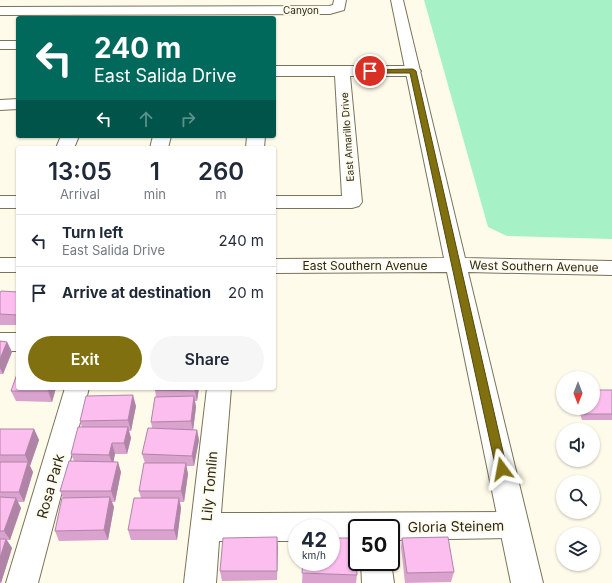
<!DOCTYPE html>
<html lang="en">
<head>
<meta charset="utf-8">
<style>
  :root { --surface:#fff; --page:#f6f6f7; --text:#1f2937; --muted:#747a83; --line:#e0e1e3; --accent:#81700f }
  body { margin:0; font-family:Inter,sans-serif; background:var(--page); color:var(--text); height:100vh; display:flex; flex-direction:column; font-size:15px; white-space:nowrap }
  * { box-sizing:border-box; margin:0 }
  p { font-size:13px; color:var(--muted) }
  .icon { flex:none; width:22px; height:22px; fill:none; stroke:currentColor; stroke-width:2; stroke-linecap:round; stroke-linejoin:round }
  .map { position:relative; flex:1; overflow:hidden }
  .side { position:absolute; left:16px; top:146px; width:260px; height:244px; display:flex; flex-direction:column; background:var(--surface); border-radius:4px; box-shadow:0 1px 3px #0004 }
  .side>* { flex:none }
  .top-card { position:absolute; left:16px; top:16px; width:260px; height:122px; border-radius:4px; box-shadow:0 1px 3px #0004; background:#00695c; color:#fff; overflow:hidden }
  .needle { width:26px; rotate:180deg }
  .tools { position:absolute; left:556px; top:371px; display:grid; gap:8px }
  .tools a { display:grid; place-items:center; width:44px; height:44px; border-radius:50%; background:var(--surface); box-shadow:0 1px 3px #0004; font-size:20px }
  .speed { position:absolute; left:288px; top:519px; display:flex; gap:8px; font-size:20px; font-weight:700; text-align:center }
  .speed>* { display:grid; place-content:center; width:52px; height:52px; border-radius:50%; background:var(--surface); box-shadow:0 1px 3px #0004; line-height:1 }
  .speed small { font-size:10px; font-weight:400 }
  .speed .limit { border:2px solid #111; border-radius:6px; background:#fff; color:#111 }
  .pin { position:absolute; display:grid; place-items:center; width:34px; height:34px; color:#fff; margin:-17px; border:2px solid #fff; border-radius:50%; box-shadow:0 1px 4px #0007 }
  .me { position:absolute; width:44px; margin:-22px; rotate:347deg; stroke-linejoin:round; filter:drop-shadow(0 0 3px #0008) }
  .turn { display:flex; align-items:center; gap:14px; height:84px; padding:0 12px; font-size:18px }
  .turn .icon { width:52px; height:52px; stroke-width:2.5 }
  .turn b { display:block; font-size:28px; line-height:34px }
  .lanes { display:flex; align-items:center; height:38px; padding:0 12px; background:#0003; justify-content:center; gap:20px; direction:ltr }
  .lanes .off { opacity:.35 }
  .eta { display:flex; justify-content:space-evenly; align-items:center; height:68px; text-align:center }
  .eta b { font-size:24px; font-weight:600; line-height:28px }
  .primary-button { display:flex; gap:8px; margin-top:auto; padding:8px 12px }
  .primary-button a { flex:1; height:46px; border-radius:24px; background:var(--accent); color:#fff; font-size:16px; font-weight:600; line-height:46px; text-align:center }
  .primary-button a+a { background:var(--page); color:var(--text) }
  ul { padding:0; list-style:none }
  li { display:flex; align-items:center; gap:12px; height:52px; padding:0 12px; border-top:1px solid var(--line) }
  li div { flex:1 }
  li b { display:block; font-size:15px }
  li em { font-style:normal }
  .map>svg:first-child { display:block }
  .green { fill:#a7f1c7 }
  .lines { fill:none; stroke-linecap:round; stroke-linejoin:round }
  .minor-casing { stroke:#79735a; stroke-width:2 }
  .major-casing { stroke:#79735a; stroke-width:2 }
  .minor { fill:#fff; fill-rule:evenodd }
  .major { fill:#fff; fill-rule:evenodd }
  .wall { fill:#d9a3ce }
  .shaded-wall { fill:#b084a7 }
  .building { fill:#fcbdef; stroke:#b084a7 }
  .route { fill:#81700f; stroke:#54490a }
  .labels { text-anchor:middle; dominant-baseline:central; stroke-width:3.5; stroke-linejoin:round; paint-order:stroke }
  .far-street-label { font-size:10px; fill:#29271c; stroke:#fffbea }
  .street-label { font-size:12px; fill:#29271c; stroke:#fffbea }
  .near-street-label { font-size:14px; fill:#29271c; stroke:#fffbea }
</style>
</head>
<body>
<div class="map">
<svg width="612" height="583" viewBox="0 0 612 583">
  <rect width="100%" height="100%" fill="#fffbea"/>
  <path class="green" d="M 424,0 L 612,0 L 612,239 L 507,236 L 488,227 Z"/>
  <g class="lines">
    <defs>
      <g id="minor">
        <path d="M 334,0 L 346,0 L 344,10 L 330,14 L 0,15 L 0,7 L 329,6 L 333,5 Z"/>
        <rect x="0" y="41" width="18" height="8"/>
        <path d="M 274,66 L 413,66 L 418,68 L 421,71 L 418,74 L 413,76 L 350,76 L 362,202 L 359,206 L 352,208 L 274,208 L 274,196 L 342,196 L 335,76 L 274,76 Z"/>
        <path d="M 18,99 L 18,109 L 0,110 L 0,100 Z"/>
        <path d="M 61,136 L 79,136 L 74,148 L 56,148 Z"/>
        <path d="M 153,136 L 171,136 L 168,148 L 150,148 Z"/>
        <path d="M 247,136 L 265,136 L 264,148 L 246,148 Z"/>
        <rect x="0" y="196" width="18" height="12"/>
        <rect x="0" y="333" width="18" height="18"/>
        <path d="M 65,388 L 89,388 L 38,583 L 6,583 Z"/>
        <path d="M 207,388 L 231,388 L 221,513 L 514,512 L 524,515 L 529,525 L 524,535 L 514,538 L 391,540 L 391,528 L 357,528 L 357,541 L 331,541 L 331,528 L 297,528 L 297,541 L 219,541 L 216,583 L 184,583 Z"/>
        <path d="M 361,562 L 391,562 L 394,583 L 362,583 Z"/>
      </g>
      <g id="major">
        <path d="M 391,0 L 403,0 L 465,258 L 612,261 L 612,275 L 468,272 L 543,583 L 511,583 L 447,272 L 274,273 L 274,259 L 444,258 Z"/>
        <rect x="0" y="258" width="18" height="14"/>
      </g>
    </defs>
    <use href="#minor" class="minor-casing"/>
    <use href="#major" class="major-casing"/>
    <use href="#minor" class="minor"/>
    <use href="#major" class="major"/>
  </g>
  <g class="wall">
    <path d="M 18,292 L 18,325 L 0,325 L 0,293 Z"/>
    <path d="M 0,341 L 7,342 L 12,352 L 3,374 L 0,374 Z"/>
    <path d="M 56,388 L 52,402 L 16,401 L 11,391 Z"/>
    <path d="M 155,388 L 199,388 L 197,401 L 195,401 L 196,407 L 193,430 L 197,430 L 199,440 L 194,466 L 186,466 L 188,474 L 184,502 L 180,502 L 181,508 L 177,540 L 131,540 L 128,530 L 141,498 L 139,491 L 145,463 L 142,454 L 152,428 L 151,422 L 156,397 L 155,390 Z"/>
    <path d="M 612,390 L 612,420 L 582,420 L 578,408 L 593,408 Z"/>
    <path d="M 136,406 L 131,431 L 129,431 L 131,438 L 127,454 L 115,454 L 113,461 L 121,472 L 115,502 L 112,502 L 114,507 L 108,540 L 59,541 L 55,531 L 63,498 L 60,491 L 74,461 L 71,454 L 82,427 L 80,421 Z"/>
    <path d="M 0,429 L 34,429 L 39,440 L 30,466 L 33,472 L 24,502 L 18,502 L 21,508 L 10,540 L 7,540 L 12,548 L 1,583 L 0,583 Z"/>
    <path d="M 277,537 L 277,580 L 222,581 L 220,571 Z"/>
    <path d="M 402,538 L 454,572 L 451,582 L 405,583 L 401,547 Z"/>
    <path d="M 303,562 L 357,575 L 356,583 L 302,583 Z"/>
  </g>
  <g class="shaded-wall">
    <path d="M 7,342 L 12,352 L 3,374 L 0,368 L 0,359 Z"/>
    <path d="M 49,388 L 56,388 L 52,402 L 48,391 Z"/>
    <path d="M 195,388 L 199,388 L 197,401 L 195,391 Z"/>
    <path d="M 133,395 L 136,406 L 131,431 L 128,420 Z"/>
    <path d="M 194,396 L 196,407 L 193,431 L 191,421 Z"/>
    <path d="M 128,427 L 131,438 L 127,454 L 124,443 Z"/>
    <path d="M 34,429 L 39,440 L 30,466 L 25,455 Z"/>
    <path d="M 197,430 L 199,440 L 194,466 L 192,456 Z"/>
    <path d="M 112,443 L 115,454 L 113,465 L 109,455 Z"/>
    <path d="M 28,462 L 33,472 L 24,502 L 19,492 Z"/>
    <path d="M 118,462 L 121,472 L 115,502 L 111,491 Z"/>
    <path d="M 186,463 L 188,474 L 184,502 L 181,491 Z"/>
    <path d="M 110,497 L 114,507 L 108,540 L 104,530 Z"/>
    <path d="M 16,498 L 21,508 L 10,540 L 4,531 Z"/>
    <path d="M 179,498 L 181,508 L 177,540 L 174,530 Z"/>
    <path d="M 277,537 L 278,547 L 277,580 Z"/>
    <path d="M 6,539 L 12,548 L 1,583 L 0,581 L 0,558 Z"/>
  </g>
  <g class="building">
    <path d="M 1,291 L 18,292 L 18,315 L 0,314 L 0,293 Z"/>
    <path d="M 0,341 L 7,342 L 0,359 Z"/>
    <path d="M 18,371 L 18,388 L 49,388 L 48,391 L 11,391 Z"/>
    <path d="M 155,388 L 195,388 L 195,391 L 155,390 Z"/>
    <path d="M 593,390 L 612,390 L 612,414 L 584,414 L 582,408 L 593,408 Z"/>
    <path d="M 133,395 L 128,420 L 80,421 L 86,396 Z"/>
    <path d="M 194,396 L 191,421 L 151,422 L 155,397 Z"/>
    <path d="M 78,427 L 128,427 L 124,443 L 112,443 L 109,455 L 71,454 Z"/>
    <path d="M 148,428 L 197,430 L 192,456 L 142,454 Z"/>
    <path d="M 0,429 L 34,429 L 25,455 L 0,455 Z"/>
    <path d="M 69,461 L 118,462 L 111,491 L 60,491 Z"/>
    <path d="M 0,462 L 28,462 L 19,492 L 0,492 Z"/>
    <path d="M 144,463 L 186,463 L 181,491 L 139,491 Z"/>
    <path d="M 0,497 L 16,498 L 4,531 L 0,531 Z"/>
    <path d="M 110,497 L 104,530 L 55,531 L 62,498 Z"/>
    <path d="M 134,498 L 179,498 L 174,530 L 128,530 Z"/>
    <path d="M 277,537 L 277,571 L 220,571 L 223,538 Z"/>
    <path d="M 448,537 L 454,572 L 407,573 L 402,538 Z"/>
    <path d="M 331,538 L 355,538 L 357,575 L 302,573 L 303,562 L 331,562 Z"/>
    <path d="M 0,539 L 6,539 L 0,558 Z"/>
  </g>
  <path class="route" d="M 413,69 L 416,71 L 507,469 L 506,472 L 502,474 L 498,472 L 496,469 L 410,73 L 370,73 L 367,71 L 370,70 Z"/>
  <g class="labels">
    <g class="far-street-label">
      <text x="301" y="10">Canyon</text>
      <text transform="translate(347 137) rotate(-94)">East Amarillo Drive</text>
    </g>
    <g class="street-label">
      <text x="365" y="265">East Southern Avenue</text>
      <text transform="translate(534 266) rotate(1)">West Southern Avenue</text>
    </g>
    <g class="near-street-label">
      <text transform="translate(50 486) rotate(-74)">Rosa Park</text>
      <text transform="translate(209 486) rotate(-85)">Lily Tomlin</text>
      <text transform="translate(456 526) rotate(-1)">Gloria Steinem</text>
    </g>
  </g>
</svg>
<div class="tools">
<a><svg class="needle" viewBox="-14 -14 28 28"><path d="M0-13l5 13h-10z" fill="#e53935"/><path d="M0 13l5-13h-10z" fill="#747a83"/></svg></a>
<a><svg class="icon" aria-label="sound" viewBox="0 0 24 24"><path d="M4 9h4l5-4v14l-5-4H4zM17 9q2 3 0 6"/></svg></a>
<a><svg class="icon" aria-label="search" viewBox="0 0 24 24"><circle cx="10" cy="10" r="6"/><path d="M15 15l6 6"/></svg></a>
<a><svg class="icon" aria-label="layers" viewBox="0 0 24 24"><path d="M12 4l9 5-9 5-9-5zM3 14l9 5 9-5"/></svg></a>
</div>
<div class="speed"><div>42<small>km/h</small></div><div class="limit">50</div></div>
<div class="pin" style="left:370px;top:71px;background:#d93025"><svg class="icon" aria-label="arrive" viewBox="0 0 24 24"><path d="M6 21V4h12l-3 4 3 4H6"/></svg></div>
<svg class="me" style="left:502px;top:469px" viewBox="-20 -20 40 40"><path d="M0-17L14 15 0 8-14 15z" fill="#81700f" stroke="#fff" stroke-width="4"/></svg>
<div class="top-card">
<div class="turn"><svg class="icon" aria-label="left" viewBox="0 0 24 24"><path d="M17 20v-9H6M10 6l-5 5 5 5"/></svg><div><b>240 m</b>East Salida Drive</div></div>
<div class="lanes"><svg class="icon" aria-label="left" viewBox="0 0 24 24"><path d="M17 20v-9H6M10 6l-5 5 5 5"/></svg><svg class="icon off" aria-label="ahead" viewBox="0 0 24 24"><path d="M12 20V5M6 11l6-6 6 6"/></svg><svg class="icon off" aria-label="right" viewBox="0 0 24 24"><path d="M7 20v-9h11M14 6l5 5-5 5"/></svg></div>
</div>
<section class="side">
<div class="eta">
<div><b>13:05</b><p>Arrival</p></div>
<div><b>1</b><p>min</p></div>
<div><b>260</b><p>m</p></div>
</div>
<ul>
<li><svg class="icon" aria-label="left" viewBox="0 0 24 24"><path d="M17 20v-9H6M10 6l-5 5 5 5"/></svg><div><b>Turn left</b><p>East Salida Drive</p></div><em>240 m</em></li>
<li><svg class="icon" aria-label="arrive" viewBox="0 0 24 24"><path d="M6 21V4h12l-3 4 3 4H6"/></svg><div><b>Arrive at destination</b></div><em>20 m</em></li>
</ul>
<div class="primary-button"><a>Exit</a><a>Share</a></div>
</section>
</div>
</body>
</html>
